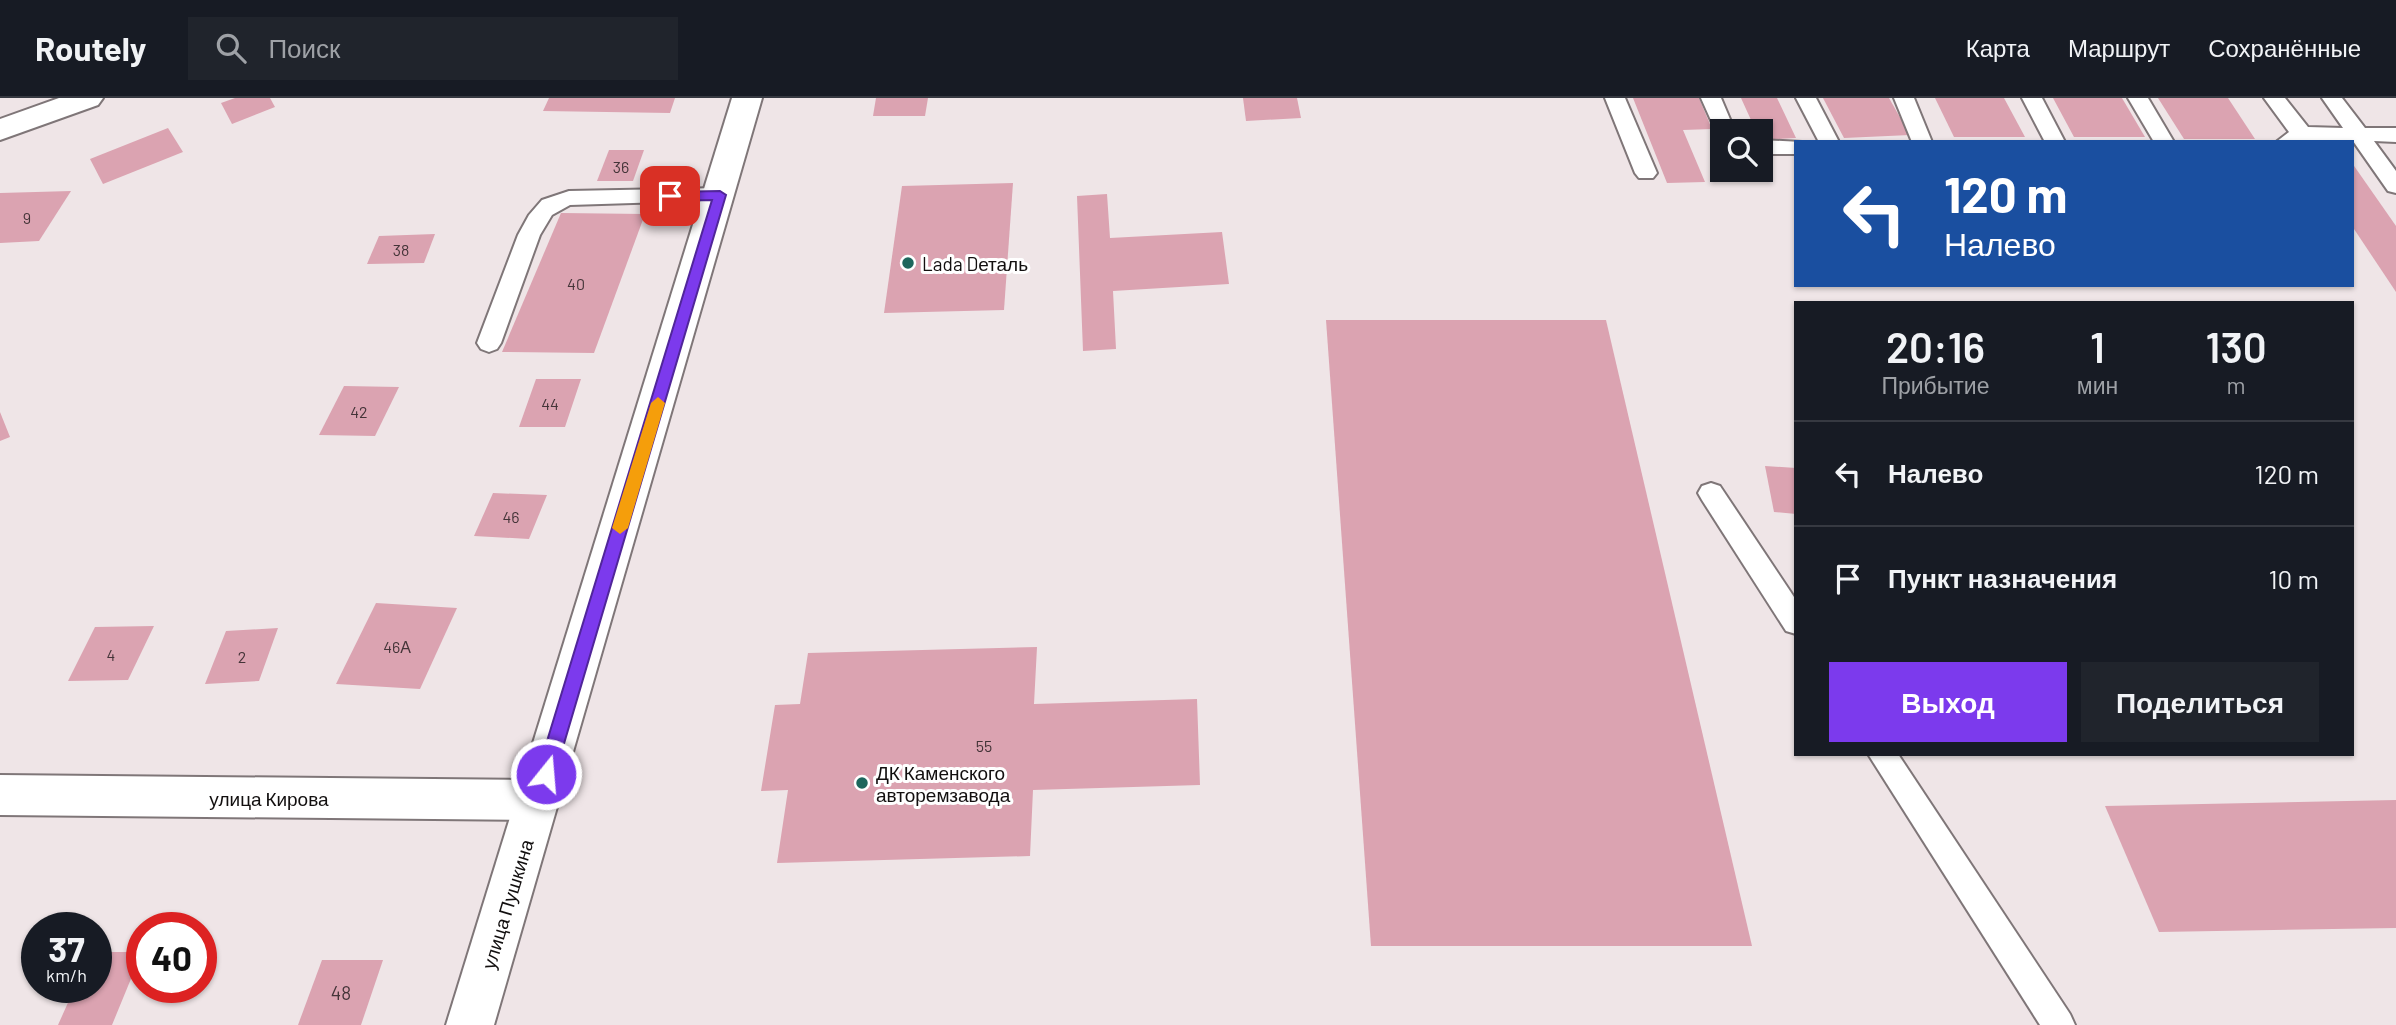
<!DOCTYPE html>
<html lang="ru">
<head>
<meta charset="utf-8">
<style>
  :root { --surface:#171b24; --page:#20242c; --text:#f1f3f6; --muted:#9ea1a6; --line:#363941; --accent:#7c3aed }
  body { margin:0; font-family:Barlow,sans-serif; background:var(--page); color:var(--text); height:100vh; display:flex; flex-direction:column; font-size:26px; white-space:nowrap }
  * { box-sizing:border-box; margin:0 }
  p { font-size:23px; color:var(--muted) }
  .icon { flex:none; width:38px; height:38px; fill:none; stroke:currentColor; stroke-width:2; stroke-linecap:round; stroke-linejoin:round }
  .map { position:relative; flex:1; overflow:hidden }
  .side { position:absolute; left:1794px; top:203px; width:560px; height:455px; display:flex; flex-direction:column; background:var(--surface); border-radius:0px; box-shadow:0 2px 5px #0004 }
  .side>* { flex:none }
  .top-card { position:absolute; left:1794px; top:42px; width:560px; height:147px; border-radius:0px; box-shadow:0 2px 5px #0004; background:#1a4fa0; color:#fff; overflow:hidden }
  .tools { position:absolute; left:1710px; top:21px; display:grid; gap:14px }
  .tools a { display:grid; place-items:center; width:63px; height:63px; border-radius:0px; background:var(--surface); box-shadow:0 2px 5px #0004; font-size:35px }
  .speed { position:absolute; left:21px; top:814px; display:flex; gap:14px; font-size:35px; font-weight:700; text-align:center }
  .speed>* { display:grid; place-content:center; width:91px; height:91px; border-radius:50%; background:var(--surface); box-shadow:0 2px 5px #0004; line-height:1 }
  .speed small { font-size:18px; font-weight:400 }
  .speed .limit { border:10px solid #d22; background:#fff; color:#111 }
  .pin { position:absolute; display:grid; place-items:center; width:60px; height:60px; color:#fff; margin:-30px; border-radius:14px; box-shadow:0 4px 10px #0006 }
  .me { position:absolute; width:77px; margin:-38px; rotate:17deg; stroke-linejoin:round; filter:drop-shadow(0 0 5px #0008) }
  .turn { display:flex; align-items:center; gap:24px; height:147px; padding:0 35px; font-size:32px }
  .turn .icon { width:91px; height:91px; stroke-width:2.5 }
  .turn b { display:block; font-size:49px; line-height:60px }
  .eta { display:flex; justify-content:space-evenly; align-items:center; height:119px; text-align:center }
  .eta b { font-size:42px; font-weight:600; line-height:49px }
  .primary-button { display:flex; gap:14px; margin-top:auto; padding:14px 35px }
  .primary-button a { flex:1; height:80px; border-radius:0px; background:var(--accent); color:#fff; font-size:28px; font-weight:600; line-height:80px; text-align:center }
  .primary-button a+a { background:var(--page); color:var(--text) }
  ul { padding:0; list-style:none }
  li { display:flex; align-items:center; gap:21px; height:105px; padding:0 35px; border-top:2px solid var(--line) }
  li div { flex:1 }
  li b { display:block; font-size:26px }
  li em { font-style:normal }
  header { display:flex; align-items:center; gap:42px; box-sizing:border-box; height:98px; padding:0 35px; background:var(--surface); border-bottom:2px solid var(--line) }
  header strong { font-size:33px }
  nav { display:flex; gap:38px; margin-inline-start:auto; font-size:24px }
  .search { width:490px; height:63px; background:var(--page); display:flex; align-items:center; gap:18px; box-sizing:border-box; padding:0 24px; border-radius:0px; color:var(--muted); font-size:26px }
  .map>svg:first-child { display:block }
  .building { fill:#dba3b1 }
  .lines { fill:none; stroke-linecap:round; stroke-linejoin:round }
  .lane-casing { stroke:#7f7678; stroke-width:4 }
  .street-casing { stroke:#7f7678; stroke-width:4 }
  .secondary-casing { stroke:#7f7678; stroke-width:4 }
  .lane { fill:#fff; fill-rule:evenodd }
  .street { fill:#fff; fill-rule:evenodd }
  .secondary { fill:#fff; fill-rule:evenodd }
  .route { fill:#7c3aed; stroke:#51269a; stroke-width:2 }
  .slow { fill:#f59e0b }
  .poi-dot { fill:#1d665c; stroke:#fff; stroke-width:2.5 }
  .labels { text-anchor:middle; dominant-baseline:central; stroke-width:6; stroke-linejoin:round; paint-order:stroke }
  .number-label { font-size:16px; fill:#443438 }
  .poi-label { font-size:19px; fill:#120f0f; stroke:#fff; text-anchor:start }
  .street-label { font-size:19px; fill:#120f0f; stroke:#fff }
  .near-number-label { font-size:19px; fill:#443438 }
</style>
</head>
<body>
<header>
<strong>Routely</strong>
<div class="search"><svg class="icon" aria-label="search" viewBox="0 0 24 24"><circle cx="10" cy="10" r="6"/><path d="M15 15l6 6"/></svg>Поиск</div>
<nav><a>Карта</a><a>Маршрут</a><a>Сохранённые</a></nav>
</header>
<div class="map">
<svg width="2396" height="927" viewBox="0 0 2396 927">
  <rect width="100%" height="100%" fill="#efe5e7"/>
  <g class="building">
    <path d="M 235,0 L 270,0 L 275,9 L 232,26 L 221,5 Z"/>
    <path d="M 549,0 L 675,0 L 670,15 L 543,13 Z"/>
    <path d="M 876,0 L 928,0 L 925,18 L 873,18 Z"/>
    <path d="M 1243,0 L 1297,0 L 1301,20 L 1246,23 Z"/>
    <path d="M 1633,0 L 1699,0 L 1712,31 L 1683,32 L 1705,84 L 1667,85 Z"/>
    <path d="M 1741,0 L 1777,0 L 1796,40 L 1760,42 L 1760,33 L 1756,33 Z"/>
    <path d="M 1823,0 L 1889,0 L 1910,37 L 1844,40 Z"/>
    <path d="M 1935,0 L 2004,0 L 2025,39 L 1954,39 Z"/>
    <path d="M 2053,0 L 2122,0 L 2145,39 L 2074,39 Z"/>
    <path d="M 2158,0 L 2228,0 L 2255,41 L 2184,41 Z"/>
    <path d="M 168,30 L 183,54 L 103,86 L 90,61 Z"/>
    <path d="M 609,52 L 644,52 L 633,83 L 597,83 Z"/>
    <path d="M 2352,65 L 2396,128 L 2396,194 L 2352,128 Z"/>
    <path d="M 1013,85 L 1004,212 L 884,215 L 902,88 Z"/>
    <path d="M 71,93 L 39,143 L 0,145 L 0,95 Z"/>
    <path d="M 1107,96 L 1110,140 L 1222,134 L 1229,186 L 1113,193 L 1116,251 L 1083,253 L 1077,98 Z"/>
    <path d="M 561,115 L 645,116 L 594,255 L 502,254 Z"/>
    <path d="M 435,136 L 424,165 L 367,166 L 379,138 Z"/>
    <path d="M 1326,222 L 1606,222 L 1752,848 L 1371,848 Z"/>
    <path d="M 536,281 L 581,281 L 565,329 L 519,329 Z"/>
    <path d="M 344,288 L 399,289 L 375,338 L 319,337 Z"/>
    <path d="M 0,314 L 10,339 L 0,343 Z"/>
    <path d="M 1765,368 L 1796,370 L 1796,416 L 1774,414 Z"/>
    <path d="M 493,395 L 547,397 L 529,441 L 474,438 Z"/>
    <path d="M 376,505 L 457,510 L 420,591 L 336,586 Z"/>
    <path d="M 154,528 L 128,582 L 68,583 L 95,529 Z"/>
    <path d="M 278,530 L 259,583 L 205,586 L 226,533 Z"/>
    <path d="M 1037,549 L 1034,606 L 1197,601 L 1200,687 L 1033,692 L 1030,758 L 777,765 L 788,692 L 761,693 L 775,607 L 800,606 L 808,555 Z"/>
    <path d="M 2396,702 L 2396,830 L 2159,834 L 2105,708 Z"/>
    <path d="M 96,854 L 142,854 L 112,927 L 58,927 L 75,889 L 96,889 Z"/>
    <path d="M 322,862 L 383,862 L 361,927 L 298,927 Z"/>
  </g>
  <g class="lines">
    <defs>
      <g id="lane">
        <path d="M 1605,0 L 1625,0 L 1657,75 L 1653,80 L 1639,80 L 1635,75 Z"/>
        <path d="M 1701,0 L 1721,0 L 1735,33 L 1722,33 L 1722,39 L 1718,38 Z"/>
        <path d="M 1796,0 L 1816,0 L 1839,44 L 1819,44 Z"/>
        <path d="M 1894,0 L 1914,0 L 1932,44 L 1912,44 Z"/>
        <path d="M 2022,0 L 2042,0 L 2065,44 L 2045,44 Z"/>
        <path d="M 2128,0 L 2148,0 L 2174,44 L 2154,44 Z"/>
        <path d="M 2264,0 L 2285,0 L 2308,29 L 2343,30 L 2322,0 L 2342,0 L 2365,30 L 2396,30 L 2396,44 L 2374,43 L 2396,73 L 2396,95 L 2388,93 L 2353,43 L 2276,44 L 2289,34 Z"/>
        <path d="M 1760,42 L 1802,44 L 1796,44 L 1796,56 L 1760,56 Z"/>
        <path d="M 720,90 L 728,92 L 731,97 L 728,102 L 570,107 L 552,117 L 540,137 L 501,245 L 497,251 L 489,254 L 481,251 L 477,245 L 518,137 L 529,117 L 542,102 L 569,93 Z"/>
        <path d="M 1711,385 L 1720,388 L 1796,502 L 1796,536 L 1786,533 L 1702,402 L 1698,395 L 1702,388 Z"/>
        <path d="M 1868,656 L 1898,656 L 2070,916 L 2075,927 L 2040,927 Z"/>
      </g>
      <g id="street">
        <path d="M 59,0 L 103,0 L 98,7 L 0,42 L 0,21 Z"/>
        <path d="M 0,677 L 538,682 L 553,688 L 560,702 L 553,716 L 538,722 L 0,717 Z"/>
      </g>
      <path id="secondary" d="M 732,0 L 762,0 L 494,927 L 446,927 Z"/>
    </defs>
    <use href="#lane" class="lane-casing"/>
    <use href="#street" class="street-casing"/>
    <use href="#secondary" class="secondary-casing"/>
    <use href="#lane" class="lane"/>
    <use href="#street" class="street"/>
    <use href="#secondary" class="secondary"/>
  </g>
  <path class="route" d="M 720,93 L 726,97 L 555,676 L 552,682 L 546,684 L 540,682 L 537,676 L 712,102 L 670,103 L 663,98 L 670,94 Z"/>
  <path class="slow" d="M 658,299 L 665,305 L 628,430 L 620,436 L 612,430 L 651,305 Z"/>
  <g class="poi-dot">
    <circle cx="908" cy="165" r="7"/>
    <circle cx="862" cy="685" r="7"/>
  </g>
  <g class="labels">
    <g class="number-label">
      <text x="621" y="68">36</text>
      <text x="27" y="119">9</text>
      <text x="401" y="151">38</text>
      <text x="576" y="185">40</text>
      <text x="550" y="305">44</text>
      <text x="359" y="313">42</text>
      <text x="511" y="418">46</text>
      <text x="397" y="548">46А</text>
      <text x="111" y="556">4</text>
      <text x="242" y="558">2</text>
      <text x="984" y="647">55</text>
    </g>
    <g class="poi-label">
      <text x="922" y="165">Lada Dеталь</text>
      <text x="876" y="674">ДК Каменского<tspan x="876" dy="22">авторемзавода</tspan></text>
    </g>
    <g class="street-label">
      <text x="269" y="700">улица Кирова</text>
      <text transform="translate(507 806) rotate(-73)">улица Пушкина</text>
    </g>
    <g class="near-number-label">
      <text x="341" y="894">48</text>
    </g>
  </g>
</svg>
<div class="tools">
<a><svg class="icon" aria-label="search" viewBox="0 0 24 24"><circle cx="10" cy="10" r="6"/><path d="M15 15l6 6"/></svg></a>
</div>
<div class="speed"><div>37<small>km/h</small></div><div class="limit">40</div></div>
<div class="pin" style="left:670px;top:98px;background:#d93025"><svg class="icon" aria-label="arrive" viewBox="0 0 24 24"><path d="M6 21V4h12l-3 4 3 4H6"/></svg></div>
<svg class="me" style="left:546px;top:676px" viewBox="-20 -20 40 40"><circle r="17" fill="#7c3aed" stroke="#fff" stroke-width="3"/><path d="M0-11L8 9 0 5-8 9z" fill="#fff"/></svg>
<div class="top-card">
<div class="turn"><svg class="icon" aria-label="left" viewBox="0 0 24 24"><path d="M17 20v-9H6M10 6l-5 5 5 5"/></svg><div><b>120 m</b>Налево</div></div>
</div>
<section class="side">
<div class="eta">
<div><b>20:16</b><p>Прибытие</p></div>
<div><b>1</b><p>мин</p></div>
<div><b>130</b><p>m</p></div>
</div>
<ul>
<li><svg class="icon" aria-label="left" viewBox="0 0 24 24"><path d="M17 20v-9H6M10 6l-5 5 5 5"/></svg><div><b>Налево</b></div><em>120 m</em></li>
<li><svg class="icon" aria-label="arrive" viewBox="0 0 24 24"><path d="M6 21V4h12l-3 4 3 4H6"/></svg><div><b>Пункт назначения</b></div><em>10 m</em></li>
</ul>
<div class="primary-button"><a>Выход</a><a>Поделиться</a></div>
</section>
</div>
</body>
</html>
